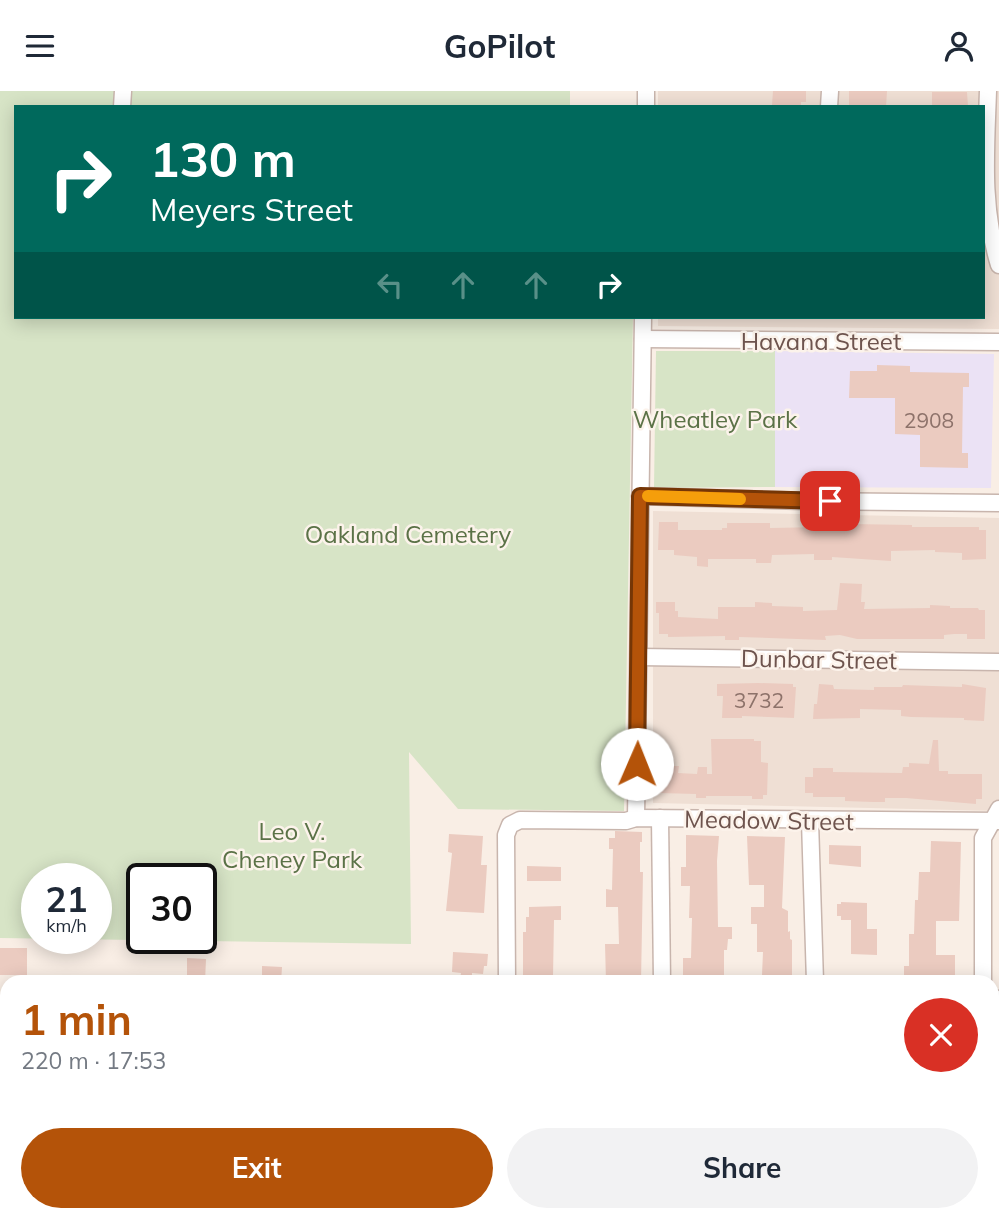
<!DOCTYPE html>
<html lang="en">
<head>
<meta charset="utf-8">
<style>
  :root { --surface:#fff; --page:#f2f2f3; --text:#1f2937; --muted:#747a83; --accent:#b45309 }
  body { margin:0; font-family:Mulish,sans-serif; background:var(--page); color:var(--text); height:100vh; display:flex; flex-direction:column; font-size:26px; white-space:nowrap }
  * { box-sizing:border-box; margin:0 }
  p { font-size:23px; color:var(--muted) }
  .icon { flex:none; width:38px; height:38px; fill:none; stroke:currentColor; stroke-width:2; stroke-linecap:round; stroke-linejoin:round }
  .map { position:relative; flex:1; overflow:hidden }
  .side { position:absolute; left:0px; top:884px; width:999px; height:247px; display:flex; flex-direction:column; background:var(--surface); border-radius:21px 21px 0 0; box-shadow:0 4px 18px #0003 }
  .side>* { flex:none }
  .guide { position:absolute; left:14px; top:14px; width:971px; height:214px; border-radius:0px; box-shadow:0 4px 18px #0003; background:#00695c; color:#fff; overflow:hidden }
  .speed { position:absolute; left:21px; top:772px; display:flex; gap:14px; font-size:35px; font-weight:700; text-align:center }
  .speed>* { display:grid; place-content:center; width:91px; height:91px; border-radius:50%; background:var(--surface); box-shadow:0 4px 18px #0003; line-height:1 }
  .speed small { font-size:18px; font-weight:400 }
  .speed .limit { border:4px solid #111; border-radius:10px; background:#fff; color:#111 }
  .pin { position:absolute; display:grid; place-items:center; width:60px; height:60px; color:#fff; margin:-30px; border-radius:14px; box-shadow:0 4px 10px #0006 }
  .me { position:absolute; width:77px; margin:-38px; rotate:1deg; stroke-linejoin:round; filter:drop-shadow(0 0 5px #0008) }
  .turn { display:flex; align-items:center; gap:24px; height:147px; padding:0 21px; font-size:32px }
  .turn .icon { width:91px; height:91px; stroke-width:2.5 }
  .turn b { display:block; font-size:49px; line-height:60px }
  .lanes { display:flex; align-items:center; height:66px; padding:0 21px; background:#0003; justify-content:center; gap:35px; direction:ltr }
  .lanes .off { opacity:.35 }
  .round { display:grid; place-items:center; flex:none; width:74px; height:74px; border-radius:37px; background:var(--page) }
  .head { display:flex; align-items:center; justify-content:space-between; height:119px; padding:0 21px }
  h1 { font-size:42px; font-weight:700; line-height:52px; color:var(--accent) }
  .cta { display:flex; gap:14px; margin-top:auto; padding:14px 21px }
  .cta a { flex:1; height:80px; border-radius:42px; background:var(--accent); color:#fff; font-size:28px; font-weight:700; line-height:80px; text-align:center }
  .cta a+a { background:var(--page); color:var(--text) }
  header { display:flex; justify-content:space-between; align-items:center; height:91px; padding:0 21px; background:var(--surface); font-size:32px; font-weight:700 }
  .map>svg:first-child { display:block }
  .residential { fill:#efdfd4 }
  .education { fill:#ebe2f5 }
  .green { fill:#d7e4c6; fill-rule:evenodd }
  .building { fill:#ebcbc0 }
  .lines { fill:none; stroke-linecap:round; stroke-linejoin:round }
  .minor-casing { stroke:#c8b5ad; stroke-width:19 }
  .minor { stroke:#fff; stroke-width:16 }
  .tram { stroke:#b0a5c1; stroke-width:2 }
  .route-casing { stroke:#753606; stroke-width:18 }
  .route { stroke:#b45309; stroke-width:12 }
  .slow { stroke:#f59e0b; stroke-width:12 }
  .labels { text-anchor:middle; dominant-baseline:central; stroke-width:5; stroke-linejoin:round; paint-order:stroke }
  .number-label { font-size:21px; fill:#8d726a }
  .street-label { font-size:24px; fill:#6e544e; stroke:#fcf3eb }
  .park-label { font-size:24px; fill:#5b7247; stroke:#fcf3eb }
</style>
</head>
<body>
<header><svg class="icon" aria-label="menu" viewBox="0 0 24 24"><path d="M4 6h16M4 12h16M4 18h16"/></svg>GoPilot<svg class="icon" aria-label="person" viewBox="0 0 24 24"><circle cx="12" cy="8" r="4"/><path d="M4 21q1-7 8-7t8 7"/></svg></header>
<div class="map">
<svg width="999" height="1130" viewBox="0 0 999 1130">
  <rect width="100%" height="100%" fill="#f9eee5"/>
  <g class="residential">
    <path d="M 658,0 L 999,0 L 999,238 L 658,235 L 658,226 L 984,226 L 984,16 L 658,16 Z"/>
    <path d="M 653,420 L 999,427 L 999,720 L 653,712 Z"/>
  </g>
  <path class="education" d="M 775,260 L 994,263 L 991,397 L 775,396 Z"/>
  <g class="green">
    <path d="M 0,0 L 570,0 L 570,16 L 16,16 L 16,226 L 633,226 L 624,720 L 458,718 L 409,661 L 411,853 L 0,847 ZM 37,788 L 96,788 L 96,847 L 37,847 ZM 142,788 L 201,788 L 201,847 L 142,847 Z"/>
    <path d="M 656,260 L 775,260 L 775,396 L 654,397 Z"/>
  </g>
  <g class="building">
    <path d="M 773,0 L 806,0 L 806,11 L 801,11 L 801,14 L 772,14 Z"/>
    <path d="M 849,0 L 887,0 L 886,16 L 849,16 Z"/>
    <path d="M 932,1 L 967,1 L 968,16 L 932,16 Z"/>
    <path d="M 877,274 L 910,275 L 910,281 L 969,282 L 969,296 L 963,296 L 962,362 L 968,362 L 968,377 L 920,376 L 920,344 L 895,343 L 895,307 L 849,307 L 850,280 L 877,280 Z"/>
    <path d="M 659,431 L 678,431 L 678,439 L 722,439 L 722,437 L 727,437 L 727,432 L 770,432 L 770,437 L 823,436 L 823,439 L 851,438 L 851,433 L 912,434 L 912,436 L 979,436 L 979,439 L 986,439 L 986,468 L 962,469 L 962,462 L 935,461 L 935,459 L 891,460 L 891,470 L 832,466 L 832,469 L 814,469 L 814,463 L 772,464 L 771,472 L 756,472 L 756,468 L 708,468 L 708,476 L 697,475 L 697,466 L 674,464 L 674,459 L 658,459 Z"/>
    <path d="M 840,492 L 862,493 L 861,511 L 865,511 L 864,518 L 930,517 L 930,514 L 950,515 L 950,517 L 978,517 L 979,519 L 985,519 L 985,548 L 967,548 L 967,543 L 954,543 L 944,544 L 944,548 L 857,548 L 840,544 L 825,545 L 826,549 L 739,546 L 739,549 L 725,549 L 725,545 L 668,546 L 668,543 L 659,543 L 659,522 L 656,522 L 656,511 L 675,511 L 675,520 L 678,520 L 678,526 L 718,528 L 718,516 L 755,516 L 755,511 L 772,512 L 772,515 L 803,516 L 803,520 L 837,519 Z"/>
    <path d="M 758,592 L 793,593 L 793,596 L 796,596 L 794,627 L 742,625 L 742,627 L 722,627 L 723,605 L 717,605 L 717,593 Z"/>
    <path d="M 819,593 L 833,594 L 834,598 L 874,599 L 874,596 L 902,596 L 903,594 L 962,596 L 962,593 L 986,597 L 984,630 L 964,629 L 964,627 L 911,626 L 901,625 L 901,619 L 860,618 L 860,627 L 813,628 L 814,613 L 817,613 Z"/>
    <path d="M 711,648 L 754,648 L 754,650 L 761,650 L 761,671 L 768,672 L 767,704 L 763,704 L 763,708 L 752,708 L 752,705 L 706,705 L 706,707 L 696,707 L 696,703 L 659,702 L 659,675 L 679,675 L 678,682 L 697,683 L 698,676 L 707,676 L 707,683 L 712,683 Z"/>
    <path d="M 933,649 L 938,649 L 939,680 L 948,680 L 948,683 L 982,683 L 982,708 L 976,708 L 976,713 L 906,707 L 885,707 L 885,711 L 873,711 L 845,710 L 845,706 L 813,706 L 813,702 L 805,702 L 805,686 L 813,686 L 813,677 L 833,677 L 833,681 L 902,682 L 903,676 L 909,676 L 909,672 L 929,673 Z"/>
    <path d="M 615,740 L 642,741 L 642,751 L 640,751 L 640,781 L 643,781 L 641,891 L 606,891 L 605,853 L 619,853 L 618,816 L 606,816 L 606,798 L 612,799 L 613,758 L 609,758 L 609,747 L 615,747 Z"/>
    <path d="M 449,743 L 483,745 L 481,774 L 487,774 L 484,822 L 446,820 L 452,762 L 448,761 Z"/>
    <path d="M 686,744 L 719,745 L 717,770 L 718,836 L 732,836 L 732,848 L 728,848 L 727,859 L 724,859 L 724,884 L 683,884 L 683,867 L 691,867 L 692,827 L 689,827 L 690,795 L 681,795 L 681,776 L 686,776 Z"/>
    <path d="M 747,745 L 785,746 L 782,817 L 788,820 L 788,841 L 790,840 L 790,848 L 792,849 L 792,890 L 781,889 L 782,885 L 762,884 L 763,861 L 757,861 L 757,833 L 751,833 L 751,816 L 764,816 L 764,794 L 749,794 Z"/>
    <path d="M 931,750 L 961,751 L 959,830 L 936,830 L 936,864 L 955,864 L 955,891 L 910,891 L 910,886 L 904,886 L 904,875 L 909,875 L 909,843 L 914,843 L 915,809 L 918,809 L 919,781 L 930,781 Z"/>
    <path d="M 829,754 L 861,755 L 861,776 L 829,773 Z"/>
    <path d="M 527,775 L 561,776 L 561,790 L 527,790 Z"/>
    <path d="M 841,811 L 867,812 L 867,838 L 877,838 L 877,864 L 851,863 L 851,829 L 841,829 L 841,825 L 837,825 L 837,813 L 841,813 Z"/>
    <path d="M 561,815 L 561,829 L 554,829 L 553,886 L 523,886 L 523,841 L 526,841 L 526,826 L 529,826 L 529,816 Z"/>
    <rect x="0" y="857" width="27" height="27"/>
    <path d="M 453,861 L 488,863 L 487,875 L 484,875 L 483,883 L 472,882 L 472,889 L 460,888 L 461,882 L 452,881 Z"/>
    <path d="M 187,867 L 206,868 L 205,891 L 187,891 Z"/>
    <path d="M 262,875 L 282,876 L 281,891 L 262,891 Z"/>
  </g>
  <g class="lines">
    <defs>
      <g id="minor">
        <path d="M 988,0 C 986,60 981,115 999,174"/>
        <path d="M 122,16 L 123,0"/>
        <path d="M 646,16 L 646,0"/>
        <path d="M 829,16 L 830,0"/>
        <path d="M 643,248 L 999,251"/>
        <path d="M 640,405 L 803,410 L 999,412"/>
        <path d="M 639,566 L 999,571"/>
        <path d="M 636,727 L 643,226"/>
        <path d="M 660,727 L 662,891"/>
        <path d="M 810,730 L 815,891"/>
        <path d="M 507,891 L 506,744 L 510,734 L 520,729 L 626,730 L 636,727 L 999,730"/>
        <path d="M 983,891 L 983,747 L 999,718"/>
        <path d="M 992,907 L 999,908"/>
        <path d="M 0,923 L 7,923"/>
        <path d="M 0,1066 L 7,1067"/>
        <path d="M 992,1093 L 999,1112"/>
        <path d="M 507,1124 L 507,1130"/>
        <path d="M 665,1124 L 665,1130"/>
        <path d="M 83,1130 L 83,1124"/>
        <path d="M 772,1130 L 793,1124"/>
      </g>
    </defs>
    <use href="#minor" class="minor-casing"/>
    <use href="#minor" class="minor"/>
    <g class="tram">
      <path d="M 910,1130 L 942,1124"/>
      <path d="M 957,1130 L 999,1123"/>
    </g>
  </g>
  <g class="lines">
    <defs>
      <path id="route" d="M 637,673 L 640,405 L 830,410"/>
    </defs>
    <use href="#route" class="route-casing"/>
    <use href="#route" class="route"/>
    <path class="slow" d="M 648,405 L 740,408"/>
  </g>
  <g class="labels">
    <g class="number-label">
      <text x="929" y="329">2908</text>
      <text x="759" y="609">3732</text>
    </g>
    <g class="street-label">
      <text x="821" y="250">Havana Street</text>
      <text transform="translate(819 568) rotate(1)">Dunbar Street</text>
      <text transform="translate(769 729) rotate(1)">Meadow Street</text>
    </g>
    <g class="park-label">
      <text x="715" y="328">Wheatley Park</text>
      <text x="408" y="443">Oakland Cemetery</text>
      <text x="292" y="740">Leo V.<tspan x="292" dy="28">Cheney Park</tspan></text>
    </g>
  </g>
</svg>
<div class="speed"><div>21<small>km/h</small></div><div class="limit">30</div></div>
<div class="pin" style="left:830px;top:410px;background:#d93025"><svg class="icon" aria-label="arrive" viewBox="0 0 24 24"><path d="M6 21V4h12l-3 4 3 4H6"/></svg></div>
<svg class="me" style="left:637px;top:673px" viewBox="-20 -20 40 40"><circle r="19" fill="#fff"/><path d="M0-13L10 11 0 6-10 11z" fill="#b45309"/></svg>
<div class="guide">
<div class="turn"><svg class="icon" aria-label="right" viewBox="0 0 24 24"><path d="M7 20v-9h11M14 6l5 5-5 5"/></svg><div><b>130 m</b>Meyers Street</div></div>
<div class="lanes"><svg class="icon off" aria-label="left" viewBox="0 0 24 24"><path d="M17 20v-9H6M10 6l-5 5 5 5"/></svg><svg class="icon off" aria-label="ahead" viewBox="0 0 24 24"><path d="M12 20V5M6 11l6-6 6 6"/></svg><svg class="icon off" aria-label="ahead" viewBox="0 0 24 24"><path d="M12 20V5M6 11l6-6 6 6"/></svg><svg class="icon" aria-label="right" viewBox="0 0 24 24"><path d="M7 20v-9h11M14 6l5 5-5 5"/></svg></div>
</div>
<section class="side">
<div class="head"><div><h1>1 min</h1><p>220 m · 17:53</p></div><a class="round" style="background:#d93025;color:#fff"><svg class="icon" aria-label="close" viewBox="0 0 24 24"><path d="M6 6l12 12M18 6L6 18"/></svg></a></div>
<div class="cta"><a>Exit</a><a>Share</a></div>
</section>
</div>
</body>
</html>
